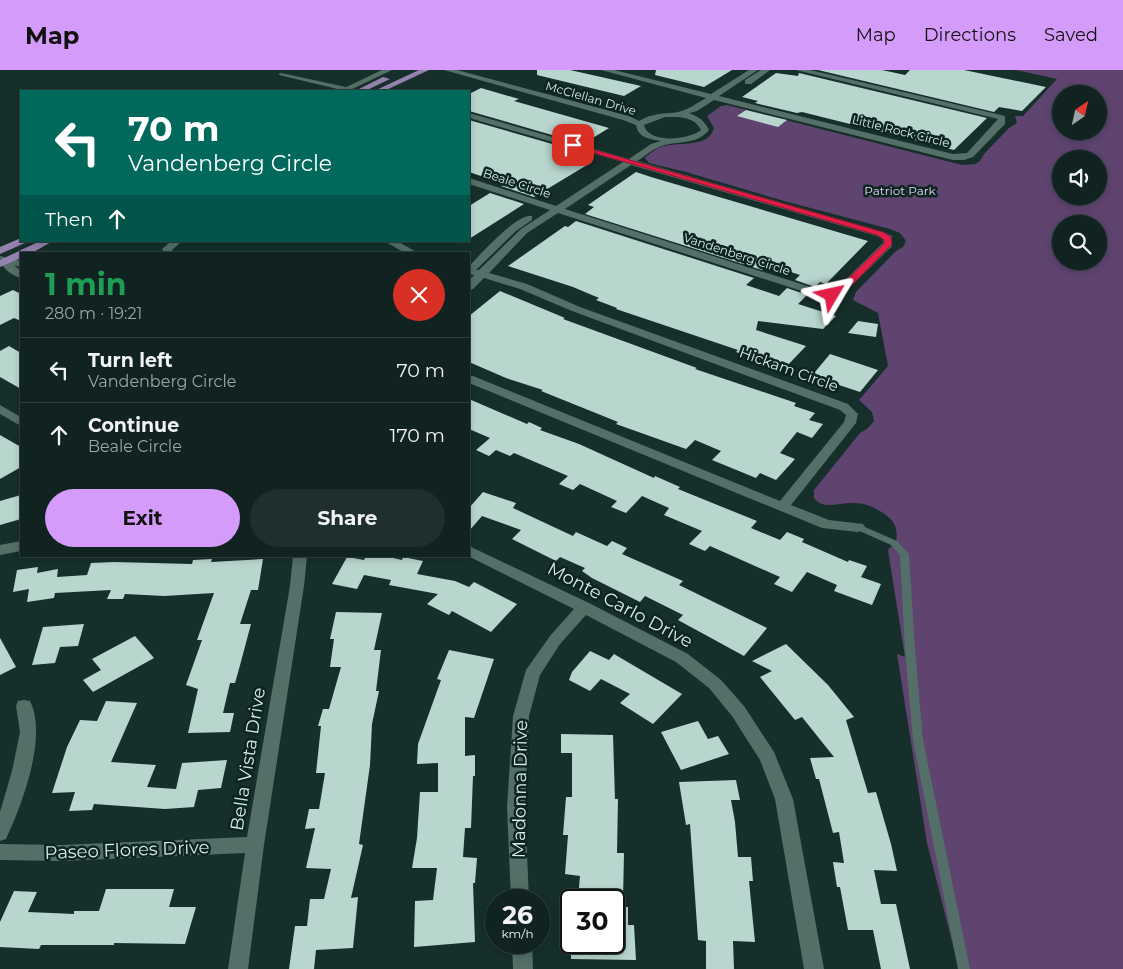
<!DOCTYPE html>
<html lang="en">
<head>
<meta charset="utf-8">
<style>
  :root { --surface:#102320; --page:#1e2f2d; --text:#f1f3f6; --muted:#9ca4a5; --line:#30403e; --accent:#d59bfa }
  body { margin:0; font-family:Montserrat,sans-serif; background:var(--page); color:var(--text); height:100vh; display:flex; flex-direction:column; font-size:19px; white-space:nowrap }
  * { box-sizing:border-box; margin:0 }
  p { font-size:16px; color:var(--muted) }
  .icon { flex:none; width:28px; height:28px; fill:none; stroke:currentColor; stroke-width:2; stroke-linecap:round; stroke-linejoin:round }
  .map { position:relative; flex:1; overflow:hidden }
  .sheet { position:absolute; left:20px; top:182px; width:450px; height:305px; display:flex; flex-direction:column; background:var(--surface); border-radius:0px; box-shadow:0 2px 8px #0003,0 0 0 1px var(--line) }
  .sheet>* { flex:none }
  .banner { position:absolute; left:20px; top:20px; width:450px; height:152px; border-radius:0px; box-shadow:0 2px 8px #0003,0 0 0 1px var(--line); background:#00695c; color:#fff; overflow:hidden }
  .needle { width:32px; rotate:34deg }
  .tools { position:absolute; left:1052px; top:15px; display:grid; gap:10px }
  .tools a { display:grid; place-items:center; width:55px; height:55px; border-radius:50%; background:var(--surface); box-shadow:0 2px 8px #0003,0 0 0 1px var(--line); font-size:25px }
  .speed { position:absolute; left:485px; top:819px; display:flex; gap:10px; font-size:25px; font-weight:700; text-align:center }
  .speed>* { display:grid; place-content:center; width:65px; height:65px; border-radius:50%; background:var(--surface); box-shadow:0 2px 8px #0003,0 0 0 1px var(--line); line-height:1 }
  .speed small { font-size:12px; font-weight:400 }
  .speed .limit { border:2px solid #111; border-radius:8px; background:#fff; color:#111 }
  .pin { position:absolute; display:grid; place-items:center; width:42px; height:42px; color:#fff; margin:-21px; border-radius:10px; box-shadow:0 2px 8px #0006 }
  .me { position:absolute; width:55px; margin:-28px; rotate:54deg; stroke-linejoin:round; filter:drop-shadow(0 0 4px #0008) }
  .turn { display:flex; align-items:center; gap:18px; height:105px; padding:0 25px; font-size:22px }
  .turn .icon { width:65px; height:65px; stroke-width:2.5 }
  .turn b { display:block; font-size:35px; line-height:42px }
  .then { display:flex; align-items:center; height:48px; padding:0 25px; background:#0003; gap:10px; font-size:19px }
  .round { display:grid; place-items:center; flex:none; width:52px; height:52px; border-radius:26px; background:var(--page) }
  .headline { display:flex; align-items:center; justify-content:space-between; height:85px; padding:0 25px }
  h1 { font-size:30px; font-weight:700; line-height:38px; color:#1e9e55 }
  .action { display:flex; gap:10px; margin-top:auto; padding:10px 25px }
  .action a { flex:1; height:58px; border-radius:30px; background:var(--accent); color:#111; font-size:20px; font-weight:700; line-height:58px; text-align:center }
  .action a+a { background:var(--page); color:var(--text) }
  ul { padding:0; list-style:none }
  li { display:flex; align-items:center; gap:15px; height:65px; padding:0 25px; border-top:1px solid var(--line) }
  li div { flex:1 }
  li b { display:block; font-size:19px }
  li em { font-style:normal }
  header { display:flex; align-items:center; gap:30px; box-sizing:border-box; height:70px; padding:0 25px; background:var(--accent); color:#111 }
  header strong { font-size:24px }
  nav { display:flex; gap:28px; margin-inline-start:auto; font-size:18px }
  .map>svg:first-child { display:block }
  .green { fill:#5e446f; fill-rule:evenodd }
  .building { fill:#b8d5ce }
  .lines { fill:none; stroke-linecap:round; stroke-linejoin:round }
  .service { fill:#546f68; fill-rule:evenodd }
  .minor { fill:#546f68; fill-rule:evenodd }
  .primary { fill:#9582af; fill-rule:evenodd }
  .route { fill:#e11d48; stroke:#92132f }
  .labels { text-anchor:middle; dominant-baseline:central; stroke-width:5; stroke-linejoin:round; paint-order:stroke }
  .far-street-label { font-size:12px; fill:#dae9e5; stroke:#0c2520 }
  .far-park-label { font-size:12px; fill:#ead1fb; stroke:#0c2520 }
  .street-label { font-size:15px; fill:#dae9e5; stroke:#0c2520 }
  .near-street-label { font-size:18px; fill:#dae9e5; stroke:#0c2520 }
</style>
</head>
<body>
<header>
<strong>Map</strong>
<nav><a>Map</a><a>Directions</a><a>Saved</a></nav>
</header>
<div class="map">
<svg width="1123" height="899" viewBox="0 0 1123 899">
  <rect width="100%" height="100%" fill="#162f2a"/>
  <path class="green" d="M 1016,0 L 1123,0 L 1123,899 L 959,899 L 927,773 L 897,584 L 905,587 L 888,480 L 896,472 C 898,460 896,453 886,445 C 876,438 866,433 854,433 C 839,432 824,441 814,428 L 814,420 L 860,363 L 868,358 L 874,351 L 872,342 L 859,330 L 888,296 L 878,243 L 853,230 L 856,222 L 896,181 L 903,177 L 906,171 L 900,163 L 890,159 L 784,131 L 686,102 L 649,93 L 645,88 C 650,83 657,77 665,76 C 679,72 709,78 714,58 L 707,46 L 721,36 L 727,35 L 962,95 L 975,94 L 980,91 L 984,84 L 1009,58 L 1017,53 L 1015,46 L 1023,46 L 1057,9 ZM 1061,24 L 1099,24 L 1099,61 L 1061,61 ZM 1061,89 L 1099,89 L 1099,126 L 1061,126 ZM 1061,154 L 1099,154 L 1099,191 L 1061,191 Z"/>
  <g class="building">
    <path d="M 537,0 L 570,0 L 641,16 L 624,26 L 537,5 Z"/>
    <path d="M 656,0 L 732,0 L 704,17 L 655,5 Z"/>
    <path d="M 818,0 L 882,0 L 905,5 L 910,0 L 964,0 L 1046,17 L 1022,41 L 999,37 L 994,42 Z"/>
    <path d="M 776,3 L 798,6 L 799,3 L 987,48 L 954,80 L 802,42 L 797,43 L 755,33 L 758,31 L 742,27 Z"/>
    <path d="M 481,18 L 519,29 L 514,31 L 609,58 L 583,74 L 469,41 L 469,24 Z"/>
    <path d="M 746,40 L 787,50 L 778,57 L 737,46 Z"/>
    <path d="M 469,50 L 573,80 L 568,83 L 585,88 L 582,89 L 592,92 L 534,127 L 501,116 L 505,114 L 469,102 Z"/>
    <path d="M 636,102 L 651,107 L 868,171 L 826,214 L 820,212 L 815,217 L 795,210 L 800,205 L 767,194 L 762,200 L 585,144 L 594,137 L 588,135 Z"/>
    <path d="M 490,123 L 524,134 L 469,169 L 469,136 Z"/>
    <path d="M 576,151 L 754,208 L 746,215 L 779,226 L 787,218 L 807,225 L 798,234 L 836,246 L 823,259 L 758,251 L 756,260 L 806,276 L 785,298 L 736,282 L 738,280 L 616,239 L 617,238 L 596,230 L 599,228 L 573,217 L 508,196 L 565,156 L 568,157 Z"/>
    <path d="M 13,220 L 21,224 L 21,251 L 14,248 L 0,255 L 0,226 Z"/>
    <path d="M 500,221 L 565,248 L 563,249 L 697,298 L 695,299 L 796,333 L 794,336 L 815,343 L 809,350 L 823,354 L 812,368 L 797,362 L 780,383 L 795,389 L 776,410 L 760,403 L 756,408 L 712,390 L 721,381 L 695,370 L 686,379 L 616,354 L 618,352 L 541,321 L 543,320 L 506,308 L 469,292 L 469,246 Z"/>
    <path d="M 858,251 L 878,254 L 876,267 L 848,263 Z"/>
    <path d="M 9,276 L 21,283 L 21,319 L 0,307 L 0,281 Z"/>
    <path d="M 830,284 L 878,300 L 860,322 L 827,311 L 825,314 L 810,308 Z"/>
    <path d="M 469,329 L 527,354 L 529,352 L 542,358 L 540,360 L 579,374 L 654,408 L 655,406 L 680,417 L 678,419 L 757,451 L 751,458 L 780,470 L 787,462 L 804,469 L 802,472 L 848,492 L 849,490 L 867,496 L 861,507 L 881,514 L 872,535 L 834,521 L 837,515 L 807,502 L 792,522 L 774,514 L 780,507 L 710,476 L 705,481 L 689,474 L 702,461 L 664,445 L 669,438 L 642,426 L 626,443 L 611,437 L 617,431 L 580,414 L 573,420 L 559,414 L 568,406 L 514,383 L 510,386 L 496,380 L 489,386 L 476,380 L 490,368 L 469,359 Z"/>
    <path d="M 0,365 L 21,377 L 21,397 L 0,409 Z"/>
    <path d="M 483,422 L 516,433 L 513,438 L 573,466 L 576,462 L 607,476 L 612,471 L 627,478 L 622,484 L 683,511 L 679,515 L 767,558 L 744,586 L 678,550 L 683,545 L 645,526 L 640,532 L 592,508 L 582,501 L 585,498 L 560,487 L 556,491 L 512,469 L 521,460 L 482,446 L 469,461 L 469,438 Z"/>
    <path d="M 21,425 L 21,449 L 0,455 L 0,431 Z"/>
    <path d="M 366,486 L 384,486 L 402,490 L 403,487 L 423,491 L 417,504 L 455,511 L 469,517 L 474,512 L 517,534 L 491,562 L 452,541 L 449,545 L 427,534 L 438,524 L 389,515 L 391,510 L 364,505 L 357,519 L 332,514 L 347,487 L 364,490 Z"/>
    <path d="M 212,489 L 211,492 L 263,489 L 258,520 L 251,520 L 240,554 L 251,554 L 239,599 L 235,613 L 230,613 L 223,643 L 234,643 L 230,662 L 188,663 L 198,619 L 186,615 L 202,570 L 197,570 L 214,523 L 164,526 L 125,524 L 123,529 L 107,529 L 111,520 L 55,523 L 54,528 L 27,532 L 29,519 L 13,522 L 17,500 L 38,497 L 37,503 L 58,499 L 57,507 L 87,505 L 91,493 L 114,492 L 192,494 L 193,490 Z"/>
    <path d="M 336,542 L 382,543 L 374,580 L 381,580 L 376,621 L 379,621 L 372,654 L 370,695 L 359,774 L 363,775 L 351,828 L 358,827 L 353,878 L 316,880 L 314,899 L 289,899 L 295,856 L 307,856 L 310,829 L 324,829 L 331,799 L 306,798 L 315,758 L 305,759 L 309,739 L 319,739 L 325,703 L 316,703 L 321,656 L 318,656 L 323,639 L 329,639 L 341,597 L 330,597 L 334,569 L 330,569 Z"/>
    <path d="M 84,554 L 78,576 L 60,577 L 55,593 L 32,595 L 43,557 Z"/>
    <path d="M 135,566 L 154,588 L 93,622 L 83,610 L 101,600 L 92,589 Z"/>
    <path d="M 0,568 L 16,597 L 0,605 Z"/>
    <path d="M 786,574 L 828,615 L 854,647 L 846,650 L 868,723 L 876,722 L 891,774 L 897,801 L 874,800 L 881,834 L 896,834 L 910,899 L 881,899 L 873,860 L 848,860 L 840,817 L 837,817 L 833,792 L 844,793 L 839,762 L 833,763 L 819,709 L 816,709 L 810,688 L 834,687 L 802,647 L 795,650 L 760,607 L 772,601 L 752,591 Z"/>
    <path d="M 449,580 L 494,589 L 474,648 L 465,647 L 465,686 L 475,685 L 475,706 L 473,706 L 471,758 L 465,758 L 463,787 L 477,788 L 475,813 L 473,813 L 475,872 L 414,877 L 415,831 L 433,830 L 437,798 L 412,798 L 417,768 L 420,722 L 438,722 L 438,693 L 417,694 L 418,674 L 441,610 L 437,609 Z"/>
    <path d="M 590,581 L 609,590 L 614,584 L 682,624 L 653,654 L 620,633 L 630,624 L 601,609 L 590,621 L 569,610 L 572,602 Z"/>
    <path d="M 106,631 L 137,633 L 111,692 L 156,695 L 147,717 L 176,719 L 182,693 L 227,690 L 221,718 L 198,720 L 194,737 L 165,739 L 94,734 L 92,740 L 69,741 L 75,722 L 52,723 L 67,677 L 80,650 L 97,651 Z"/>
    <path d="M 698,651 L 708,669 L 718,666 L 729,684 L 681,700 L 661,662 Z"/>
    <path d="M 561,664 L 613,665 L 615,729 L 618,729 L 617,783 L 624,783 L 623,830 L 578,828 L 580,806 L 565,804 L 568,765 L 563,765 L 566,727 L 572,727 L 572,683 L 561,683 Z"/>
    <path d="M 736,710 L 740,730 L 731,730 L 735,752 L 738,787 L 751,787 L 753,811 L 749,811 L 755,872 L 733,871 L 734,899 L 706,899 L 706,871 L 698,870 L 690,754 L 686,755 L 679,712 Z"/>
    <path d="M 106,819 L 174,819 L 169,837 L 196,837 L 185,874 L 114,873 L 114,875 L 41,875 L 39,879 L 0,877 L 0,852 L 14,821 L 37,822 L 28,842 L 74,844 L 74,841 L 99,841 Z"/>
    <path d="M 614,837 L 628,837 L 628,855 L 634,855 L 636,890 L 571,889 L 571,872 L 614,872 Z"/>
  </g>
  <g class="lines">
    <g class="service">
      <path d="M 281,3 L 346,17 L 349,19 L 346,21 L 279,5 L 279,4 Z"/>
      <path d="M 858,454 L 897,471 L 909,484 L 915,580 L 923,670 L 970,899 L 958,899 L 913,670 L 905,580 L 900,485 L 891,475 L 855,459 L 854,457 L 855,455 Z"/>
    </g>
    <g class="minor">
      <path d="M 382,0 L 392,0 L 348,21 L 338,21 Z"/>
      <path d="M 444,0 L 457,0 L 629,46 L 639,51 C 652,43 664,44 678,42 C 688,40 697,33 706,28 L 601,0 L 614,0 L 711,24 L 749,0 L 758,0 L 719,26 L 953,84 L 967,83 L 998,49 L 796,0 L 810,0 L 1005,46 L 1005,54 L 973,87 L 964,90 L 953,90 L 714,30 L 697,41 L 689,43 C 699,47 704,50 709,60 C 695,77 675,69 657,78 C 650,81 644,87 637,91 L 883,162 L 892,166 L 892,176 L 844,223 L 832,228 L 814,225 L 558,143 L 527,163 L 489,203 L 527,214 L 580,237 L 848,334 L 858,344 L 856,353 L 791,435 L 829,450 L 863,454 L 865,457 L 863,460 L 858,462 L 822,458 L 469,313 L 469,306 L 473,306 L 780,431 L 844,352 L 846,345 L 840,340 L 572,241 L 520,219 L 484,208 L 473,219 L 469,220 L 469,211 L 474,205 L 469,204 L 469,196 C 480,185 517,143 532,146 L 532,150 L 516,161 L 476,200 L 479,200 L 521,159 L 550,140 L 469,114 L 469,108 L 556,136 L 623,92 L 469,48 L 469,43 L 629,89 L 651,74 L 661,71 C 650,69 638,68 636,55 L 623,50 ZM 665,47 C 679,47 694,46 701,60 C 689,70 648,74 644,55 ZM 631,95 L 877,166 L 883,169 L 883,173 L 836,219 L 831,222 L 820,220 L 565,139 Z"/>
      <path d="M 761,0 L 770,0 L 751,14 L 745,14 L 745,10 Z"/>
      <path d="M 171,171 L 182,171 L 172,180 L 175,184 L 165,184 L 162,179 Z"/>
      <path d="M 384,171 L 397,171 L 420,184 L 407,184 Z"/>
      <path d="M 0,186 L 21,191 L 21,197 L 14,195 L 21,201 L 21,208 C 10,205 0,197 0,186 Z"/>
      <path d="M 0,335 L 21,347 L 21,356 L 0,344 Z"/>
      <path d="M 21,471 L 21,481 L 0,485 L 0,475 Z"/>
      <path d="M 469,476 L 589,533 L 688,584 L 721,610 L 744,636 L 774,682 L 793,729 L 824,899 L 804,899 L 775,729 L 760,690 L 732,646 L 709,618 L 676,592 L 586,545 L 560,574 L 540,605 L 529,646 L 525,737 L 529,830 L 511,830 L 507,737 L 513,646 L 526,600 L 550,566 L 574,539 L 468,486 Z"/>
      <path d="M 293,486 L 307,486 L 304,516 L 264,775 L 248,899 L 228,899 L 245,783 L 62,791 L 0,790 L 0,774 L 62,775 L 247,767 L 290,516 Z"/>
      <path d="M 24,630 L 30,631 C 48,666 22,735 6,769 L 0,771 L 0,742 L 12,701 L 20,662 L 16,636 L 18,631 Z"/>
      <path d="M 512,872 L 532,872 L 533,899 L 513,899 Z"/>
    </g>
    <g class="primary">
      <path d="M 419,0 L 429,0 L 384,21 L 374,21 Z"/>
      <path d="M 383,7 L 390,9 L 365,21 L 355,21 Z"/>
      <path d="M 21,168 L 21,171 L 26,171 L 25,173 L 0,184 L 0,177 Z"/>
      <path d="M 40,171 L 53,171 L 30,184 L 21,184 L 21,188 L 0,197 L 0,190 Z"/>
    </g>
  </g>
  <path class="route" d="M 570,73 L 883,162 L 891,167 L 892,174 L 844,223 L 828,227 L 828,223 L 837,219 L 884,174 L 884,170 L 877,165 L 570,76 Z"/>
  <g class="labels">
    <g class="far-street-label">
      <text transform="translate(591 28) rotate(16)">McClellan Drive</text>
      <text transform="translate(901 61) rotate(14)">Little Rock Circle</text>
      <text transform="translate(517 113) rotate(18)">Beale Circle</text>
      <text transform="translate(737 184) rotate(18)">Vandenberg Circle</text>
    </g>
    <g class="far-park-label">
      <text x="900" y="120">Patriot Park</text>
    </g>
    <g class="street-label">
      <text transform="translate(789 299) rotate(20)">Hickam Circle</text>
    </g>
    <g class="near-street-label">
      <text transform="translate(620 535) rotate(28)">Monte Carlo Drive</text>
      <text transform="translate(248 689) rotate(-81)">Bella Vista Drive</text>
      <text transform="translate(520 719) rotate(-89)">Madonna Drive</text>
      <text transform="translate(127 780) rotate(-2)">Paseo Flores Drive</text>
    </g>
  </g>
</svg>
<div class="tools">
<a><svg class="needle" viewBox="-14 -14 28 28"><path d="M0-13l5 13h-10z" fill="#e53935"/><path d="M0 13l5-13h-10z" fill="#9ca4a5"/></svg></a>
<a><svg class="icon" aria-label="sound" viewBox="0 0 24 24"><path d="M4 9h4l5-4v14l-5-4H4zM17 9q2 3 0 6"/></svg></a>
<a><svg class="icon" aria-label="search" viewBox="0 0 24 24"><circle cx="10" cy="10" r="6"/><path d="M15 15l6 6"/></svg></a>
</div>
<div class="speed"><div>26<small>km/h</small></div><div class="limit">30</div></div>
<div class="pin" style="left:573px;top:75px;background:#d93025"><svg class="icon" aria-label="arrive" viewBox="0 0 24 24"><path d="M6 21V4h12l-3 4 3 4H6"/></svg></div>
<svg class="me" style="left:832px;top:225px" viewBox="-20 -20 40 40"><path d="M0-17L14 15 0 8-14 15z" fill="#e11d48" stroke="#fff" stroke-width="4"/></svg>
<div class="banner">
<div class="turn"><svg class="icon" aria-label="left" viewBox="0 0 24 24"><path d="M17 20v-9H6M10 6l-5 5 5 5"/></svg><div><b>70 m</b>Vandenberg Circle</div></div>
<div class="then">Then<svg class="icon" aria-label="ahead" viewBox="0 0 24 24"><path d="M12 20V5M6 11l6-6 6 6"/></svg></div>
</div>
<section class="sheet">
<div class="headline"><div><h1>1 min</h1><p>280 m · 19:21</p></div><a class="round" style="background:#d93025;color:#fff"><svg class="icon" aria-label="close" viewBox="0 0 24 24"><path d="M6 6l12 12M18 6L6 18"/></svg></a></div>
<ul>
<li><svg class="icon" aria-label="left" viewBox="0 0 24 24"><path d="M17 20v-9H6M10 6l-5 5 5 5"/></svg><div><b>Turn left</b><p>Vandenberg Circle</p></div><em>70 m</em></li>
<li><svg class="icon" aria-label="ahead" viewBox="0 0 24 24"><path d="M12 20V5M6 11l6-6 6 6"/></svg><div><b>Continue</b><p>Beale Circle</p></div><em>170 m</em></li>
</ul>
<div class="action"><a>Exit</a><a>Share</a></div>
</section>
</div>
</body>
</html>
